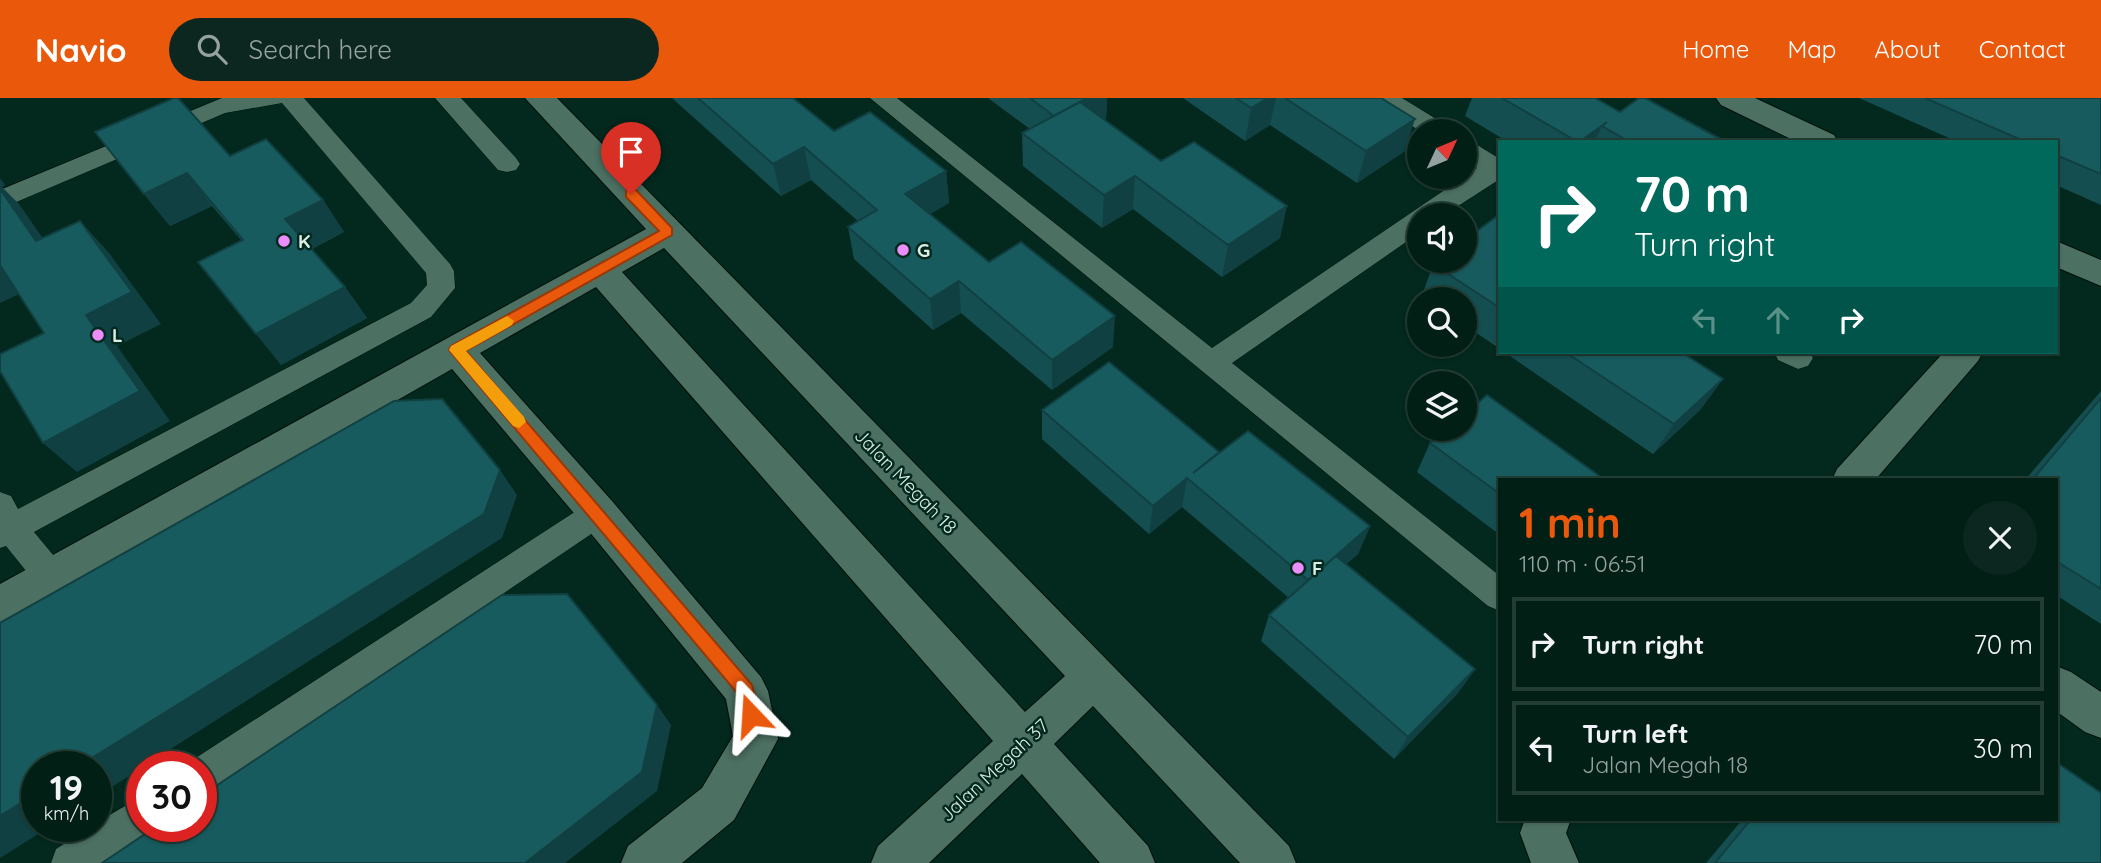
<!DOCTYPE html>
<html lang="en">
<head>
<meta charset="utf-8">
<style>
  :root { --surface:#021f16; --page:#0c271f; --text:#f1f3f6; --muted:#96a2a1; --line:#233d35; --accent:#ea580c }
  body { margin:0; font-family:Quicksand,sans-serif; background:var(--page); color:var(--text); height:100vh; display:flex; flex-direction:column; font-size:26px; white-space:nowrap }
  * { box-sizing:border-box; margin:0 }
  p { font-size:23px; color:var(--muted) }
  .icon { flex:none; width:38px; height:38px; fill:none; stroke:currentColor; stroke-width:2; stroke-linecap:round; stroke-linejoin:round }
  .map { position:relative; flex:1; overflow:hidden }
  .drawer { position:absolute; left:1498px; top:380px; width:560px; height:343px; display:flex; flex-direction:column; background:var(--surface); border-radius:0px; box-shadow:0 2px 5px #0004,0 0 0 2px var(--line) }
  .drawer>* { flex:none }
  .top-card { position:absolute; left:1498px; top:42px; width:560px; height:214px; border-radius:0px; box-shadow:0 2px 5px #0004,0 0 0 2px var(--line); background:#00695c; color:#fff; overflow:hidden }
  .needle { width:46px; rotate:46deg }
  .buttons { position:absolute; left:1407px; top:21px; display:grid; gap:14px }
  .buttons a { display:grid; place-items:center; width:70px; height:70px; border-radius:50%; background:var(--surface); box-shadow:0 2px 5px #0004,0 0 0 2px var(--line); font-size:35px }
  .speed { position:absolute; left:21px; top:653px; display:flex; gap:14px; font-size:35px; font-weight:700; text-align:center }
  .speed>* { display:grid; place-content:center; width:91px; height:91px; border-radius:50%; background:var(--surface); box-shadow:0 2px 5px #0004,0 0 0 2px var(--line); line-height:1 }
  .speed small { font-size:18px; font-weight:400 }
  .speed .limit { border:10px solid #d22; background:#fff; color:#111 }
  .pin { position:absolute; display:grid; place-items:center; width:60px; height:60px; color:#fff; margin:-72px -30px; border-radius:50% 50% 50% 0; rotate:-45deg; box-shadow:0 0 7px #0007 }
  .pin .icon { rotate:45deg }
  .me { position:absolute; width:77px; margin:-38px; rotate:340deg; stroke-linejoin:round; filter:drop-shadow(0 0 5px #0008) }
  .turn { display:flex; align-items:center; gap:24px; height:147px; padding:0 21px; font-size:32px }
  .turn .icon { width:91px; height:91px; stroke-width:2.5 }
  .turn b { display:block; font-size:49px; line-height:60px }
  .lanes { display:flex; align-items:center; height:66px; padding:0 21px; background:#0003; justify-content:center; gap:35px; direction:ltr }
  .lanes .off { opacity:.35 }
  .round { display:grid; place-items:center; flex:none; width:74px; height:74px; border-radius:37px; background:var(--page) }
  .summary { display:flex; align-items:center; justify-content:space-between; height:119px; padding:0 21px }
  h1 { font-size:42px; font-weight:800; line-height:52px; color:var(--accent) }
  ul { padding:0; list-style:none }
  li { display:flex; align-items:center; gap:21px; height:94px; margin:0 14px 10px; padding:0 7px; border:4px solid var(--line); border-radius:0px }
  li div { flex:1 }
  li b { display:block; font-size:26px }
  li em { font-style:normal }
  header { display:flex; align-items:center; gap:42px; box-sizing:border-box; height:98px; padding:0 35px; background:var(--accent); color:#fff }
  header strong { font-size:33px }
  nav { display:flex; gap:38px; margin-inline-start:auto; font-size:24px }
  .search { width:490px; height:63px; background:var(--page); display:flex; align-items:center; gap:18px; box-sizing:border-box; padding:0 24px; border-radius:38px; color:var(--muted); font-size:26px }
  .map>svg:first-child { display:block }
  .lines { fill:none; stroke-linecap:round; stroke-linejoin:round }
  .lane-casing { stroke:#001009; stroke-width:1 }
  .street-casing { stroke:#001009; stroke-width:2 }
  .lane { fill:#4c7062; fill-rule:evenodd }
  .street { fill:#4c7062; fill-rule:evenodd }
  .wall { fill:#154e51 }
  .shaded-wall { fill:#114042 }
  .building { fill:#185b5e; stroke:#114042; stroke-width:2 }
  .route { fill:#ea580c; stroke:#983908; stroke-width:2 }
  .slow { fill:#f59e0b }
  .poi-dot { fill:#eb8dfc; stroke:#03291e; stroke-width:2.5 }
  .labels { text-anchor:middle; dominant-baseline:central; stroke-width:5; stroke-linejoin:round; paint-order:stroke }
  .poi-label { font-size:19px; font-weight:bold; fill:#daeee5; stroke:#03291e; text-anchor:start }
  .street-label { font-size:19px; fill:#daeee5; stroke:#03291e }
</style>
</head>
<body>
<header>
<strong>Navio</strong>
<div class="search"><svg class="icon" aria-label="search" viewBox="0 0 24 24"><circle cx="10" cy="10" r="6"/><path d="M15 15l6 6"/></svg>Search here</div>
<nav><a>Home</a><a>Map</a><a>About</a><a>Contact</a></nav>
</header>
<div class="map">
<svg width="2101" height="765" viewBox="0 0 2101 765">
  <rect width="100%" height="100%" fill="#03291e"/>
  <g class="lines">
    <defs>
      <g id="lane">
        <path d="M 222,0 L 304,0 L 450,166 L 454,173 L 455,190 L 431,219 L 34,434 L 63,469 L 68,479 L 63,489 L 51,493 L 39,489 L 6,448 L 0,450 L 0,394 L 11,398 L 18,411 L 411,205 L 427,187 L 426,175 L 282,5 L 225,15 L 0,111 L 0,92 Z"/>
        <path d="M 435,0 L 461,0 L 516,60 L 520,66 L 516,72 L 507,74 L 498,72 Z"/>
        <path d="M 870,0 L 897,0 L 1212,250 L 1477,70 L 1465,62 L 1465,43 L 1474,45 L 1500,61 L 1500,81 L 1444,117 L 1419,117 L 1419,135 L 1232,265 L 1500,478 L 1500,513 L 1488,508 Z"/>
        <path d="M 1373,0 L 1402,0 L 1446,27 L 1449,33 L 1420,33 L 1376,5 Z"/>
        <path d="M 1774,254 L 1809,254 L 1813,260 L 1808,268 L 1798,271 L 1778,262 Z"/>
        <path d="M 598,402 L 609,406 L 614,415 L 609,424 L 214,691 L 201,696 L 201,668 L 187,668 L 188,665 L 587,406 Z"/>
        <path d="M 142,698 L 142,728 L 156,728 L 155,730 L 104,765 L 51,765 L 56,751 L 92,728 L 96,728 L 96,725 Z"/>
      </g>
      <g id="street">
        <path d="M 525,0 L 557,0 L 1289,748 L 1296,765 L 1240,765 L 1093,608 L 1054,646 L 1148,748 L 1155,765 L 1100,765 L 1022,676 L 929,765 L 871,765 L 878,748 L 993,643 L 596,189 L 480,255 L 612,403 L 761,579 L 768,593 L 778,641 L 734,722 L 682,765 L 621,765 L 628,748 L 702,690 L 733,638 L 726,601 L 584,427 L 452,271 L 15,520 L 0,525 L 0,486 L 646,131 ZM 664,150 L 1065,578 L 1025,614 L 622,174 Z"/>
        <path d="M 1716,0 L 1755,0 L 1834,37 L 1838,44 L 1797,44 L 1721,7 Z"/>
        <path d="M 2056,143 L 2101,162 L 2101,188 L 2056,169 Z"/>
        <path d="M 1944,254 L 1983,254 L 1978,263 L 1875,382 L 1832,382 L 1837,371 Z"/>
        <path d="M 2056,568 L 2071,574 L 2101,594 L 2101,640 L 2085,634 L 2056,613 Z"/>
        <path d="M 1525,721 L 1571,721 L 1566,735 L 1579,765 L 1531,765 L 1520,735 Z"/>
      </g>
    </defs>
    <use href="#lane" class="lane-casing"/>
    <use href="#street" class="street-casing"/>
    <use href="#lane" class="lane"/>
    <use href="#street" class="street"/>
  </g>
  <g class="wall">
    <path d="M 672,0 L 793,0 L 834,33 L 946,73 L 949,105 L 930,116 L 989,164 L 1113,249 L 1052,292 L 961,215 L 933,232 L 854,161 L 848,129 L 858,123 L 811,82 L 781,98 Z"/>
    <path d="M 988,0 L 1107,0 L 1106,21 L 1105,22 L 1161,63 L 1280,140 L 1222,179 L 1133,111 L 1102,130 L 1023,68 L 1022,35 L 1030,31 Z"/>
    <path d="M 1183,0 L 1381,0 L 1405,53 L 1357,85 L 1270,27 L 1245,43 Z"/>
    <path d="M 1472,0 L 1595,0 L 1620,14 L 1726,44 L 1508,44 L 1465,18 Z"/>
    <path d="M 1859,0 L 2101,0 L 2101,107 L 2056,87 L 2056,44 L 1958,44 Z"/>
    <path d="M 230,58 L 323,102 L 344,134 L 312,151 L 345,189 L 367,220 L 281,267 L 241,142 L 212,108 L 170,128 L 144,96 Z"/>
    <path d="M 1500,116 L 1500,251 L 1465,227 L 1465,201 L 1427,201 L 1422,198 L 1433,166 Z"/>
    <path d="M 1504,254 L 1681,254 L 1701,311 L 1653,356 Z"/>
    <path d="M 2101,293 L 2101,526 L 2056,497 L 2056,382 L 2025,382 Z"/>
    <path d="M 1042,312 L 1219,354 L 1370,428 L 1358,456 L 1346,466 L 1475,571 L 1458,595 L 1394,661 L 1261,543 L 1269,517 L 1289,500 L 1182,409 L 1149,436 L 1042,341 Z"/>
    <path d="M 1430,345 L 1500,382 L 1500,437 L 1417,374 Z"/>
    <path d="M 1743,721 L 2056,721 L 2101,765 L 1706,765 Z"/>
  </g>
  <g class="shaded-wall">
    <path d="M 1087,0 L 1107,0 L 1106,21 L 1054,50 L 1054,18 Z"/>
    <path d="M 1268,0 L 1276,0 L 1270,27 L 1245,43 L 1251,10 Z"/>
    <path d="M 1415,21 L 1405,53 L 1357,85 L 1366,53 Z"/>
    <path d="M 1607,24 L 1602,28 L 1594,44 L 1579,44 Z"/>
    <path d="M 804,49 L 811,82 L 781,98 L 773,66 Z"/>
    <path d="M 946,73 L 949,105 L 909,128 L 905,96 Z"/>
    <path d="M 187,75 L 212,108 L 170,128 L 144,96 Z"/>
    <path d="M 1135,78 L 1133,111 L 1102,130 L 1104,97 Z"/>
    <path d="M 0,80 L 5,87 L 2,89 L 19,106 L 67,175 L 36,143 L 0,91 Z"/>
    <path d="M 323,102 L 344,134 L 308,153 L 285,121 Z"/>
    <path d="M 1287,108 L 1280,140 L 1222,179 L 1228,147 Z"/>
    <path d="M 80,123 L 109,155 L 161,226 L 117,248 L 170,323 L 77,374 L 43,345 Z"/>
    <path d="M 0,165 L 28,192 L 0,205 Z"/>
    <path d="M 959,183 L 961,215 L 933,232 L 930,201 Z"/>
    <path d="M 345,189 L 367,220 L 281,267 L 256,236 Z"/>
    <path d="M 1115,218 L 1113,249 L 1052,292 L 1052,262 Z"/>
    <path d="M 1723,281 L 1701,311 L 1653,356 L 1674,326 Z"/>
    <path d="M 500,372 L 517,397 L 502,440 L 144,668 L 142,668 L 142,670 L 96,699 L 96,668 L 79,668 Z"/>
    <path d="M 1187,380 L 1182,409 L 1149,436 L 1153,408 Z"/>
    <path d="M 1370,428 L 1358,456 L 1299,508 L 1308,482 Z"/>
    <path d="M 1475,571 L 1458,595 L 1394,661 L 1408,639 Z"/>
    <path d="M 657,607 L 671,627 L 657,693 L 565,765 L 525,765 Z"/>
    <path d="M 37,695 L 37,728 L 51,728 L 0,760 L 0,718 Z"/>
  </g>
  <g class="building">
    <path d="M 174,0 L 178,0 L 230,58 L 266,41 L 323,102 L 285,121 L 345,189 L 256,236 L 198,164 L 243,142 L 187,75 L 144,96 L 95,34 Z"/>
    <path d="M 698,0 L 793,0 L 834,33 L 870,14 L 946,73 L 905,96 L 989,164 L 1021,144 L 1115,218 L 1052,262 L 959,183 L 930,201 L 848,129 L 877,112 L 804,49 L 773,66 Z"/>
    <path d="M 1030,0 L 1087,0 L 1054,18 Z"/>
    <path d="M 1236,0 L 1268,0 L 1251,10 Z"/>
    <path d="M 1285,0 L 1381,0 L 1415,21 L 1366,53 Z"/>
    <path d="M 1502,0 L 1595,0 L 1620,14 L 1639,0 L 1645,0 L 1726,44 L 1630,44 L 1602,28 L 1607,24 L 1579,44 L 1578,44 Z"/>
    <path d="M 1925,0 L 2101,0 L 2101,76 L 2056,57 L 2056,44 L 2026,44 Z"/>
    <path d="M 1080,4 L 1161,63 L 1194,44 L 1287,108 L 1228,147 L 1135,78 L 1104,97 L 1022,35 Z"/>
    <path d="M 0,91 L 36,143 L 80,123 L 132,194 L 86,217 L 140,293 L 43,345 L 0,273 L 0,256 L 44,235 L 0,167 Z"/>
    <path d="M 1500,116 L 1500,210 L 1433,166 L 1438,163 L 1465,163 L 1465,142 Z"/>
    <path d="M 1565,254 L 1681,254 L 1723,281 L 1674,326 Z"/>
    <path d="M 1109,264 L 1219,354 L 1193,375 L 1248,333 L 1370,428 L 1308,482 L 1187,380 L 1153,408 L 1042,312 Z"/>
    <path d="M 1487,297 L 1605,382 L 1500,382 L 1500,396 L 1430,345 L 1446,331 L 1465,331 L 1465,316 Z"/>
    <path d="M 2101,300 L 2101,491 L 2056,463 L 2056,382 L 2032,382 Z"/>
    <path d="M 442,301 L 500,372 L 484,416 L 79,668 L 37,668 L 37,695 L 0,718 L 0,525 L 394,303 Z"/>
    <path d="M 1336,458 L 1475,571 L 1408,639 L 1269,517 Z"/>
    <path d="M 567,496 L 657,607 L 642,674 L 525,765 L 102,765 L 157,728 L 201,728 L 201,698 L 502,497 Z"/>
    <path d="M 2056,664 L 2101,695 L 2101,765 L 1715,765 L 1751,721 L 2056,721 Z"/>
  </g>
  <path class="route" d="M 631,91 L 636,92 L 672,130 L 672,137 L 466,253 L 752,587 L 760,617 L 758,623 L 751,626 L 745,623 L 738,596 L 449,252 L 451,248 L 659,133 L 626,99 L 626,92 Z"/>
  <path class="slow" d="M 507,218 L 514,223 L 512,227 L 466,253 L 524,319 L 526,324 L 519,330 L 513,328 L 449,252 L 451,248 Z"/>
  <g class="poi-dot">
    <circle cx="284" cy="143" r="7"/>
    <circle cx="903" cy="152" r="7"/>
    <circle cx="98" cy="237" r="7"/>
    <circle cx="1298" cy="470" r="7"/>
  </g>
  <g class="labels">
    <g class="poi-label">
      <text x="298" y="143">K</text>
      <text x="917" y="152">G</text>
      <text x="112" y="237">L</text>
      <text x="1312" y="470">F</text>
    </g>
    <g class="street-label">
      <text transform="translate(906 383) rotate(46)">Jalan Megah 18</text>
      <text transform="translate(994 672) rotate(-43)">Jalan Megah 37</text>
    </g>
  </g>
</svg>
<div class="buttons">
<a><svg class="needle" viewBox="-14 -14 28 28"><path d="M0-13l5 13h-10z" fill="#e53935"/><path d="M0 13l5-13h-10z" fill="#96a2a1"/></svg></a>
<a><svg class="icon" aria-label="sound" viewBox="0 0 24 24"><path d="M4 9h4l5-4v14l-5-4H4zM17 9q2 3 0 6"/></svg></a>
<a><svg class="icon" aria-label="search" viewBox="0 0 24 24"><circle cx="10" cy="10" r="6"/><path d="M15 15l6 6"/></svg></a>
<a><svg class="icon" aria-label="layers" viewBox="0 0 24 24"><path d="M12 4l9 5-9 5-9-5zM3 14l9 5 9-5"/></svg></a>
</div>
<div class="speed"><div>19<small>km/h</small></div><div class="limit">30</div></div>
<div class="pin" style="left:631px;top:96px;background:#d93025"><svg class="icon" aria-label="arrive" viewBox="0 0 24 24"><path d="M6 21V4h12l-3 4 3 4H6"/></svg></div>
<svg class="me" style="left:751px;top:617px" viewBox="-20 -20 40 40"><path d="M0-17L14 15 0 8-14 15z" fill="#ea580c" stroke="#fff" stroke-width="4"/></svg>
<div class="top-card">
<div class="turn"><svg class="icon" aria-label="right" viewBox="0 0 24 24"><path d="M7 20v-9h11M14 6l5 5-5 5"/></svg><div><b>70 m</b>Turn right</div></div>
<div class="lanes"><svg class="icon off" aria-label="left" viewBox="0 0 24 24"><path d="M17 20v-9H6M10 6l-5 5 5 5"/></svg><svg class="icon off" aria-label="ahead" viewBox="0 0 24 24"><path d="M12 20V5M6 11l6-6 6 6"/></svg><svg class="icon" aria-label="right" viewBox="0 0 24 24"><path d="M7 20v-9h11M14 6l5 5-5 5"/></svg></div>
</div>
<section class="drawer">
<div class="summary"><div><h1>1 min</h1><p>110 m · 06:51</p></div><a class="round"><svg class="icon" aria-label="close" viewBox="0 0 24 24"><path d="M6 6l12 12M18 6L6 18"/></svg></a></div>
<ul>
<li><svg class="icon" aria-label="right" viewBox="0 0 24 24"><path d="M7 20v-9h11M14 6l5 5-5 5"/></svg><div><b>Turn right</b></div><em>70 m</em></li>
<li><svg class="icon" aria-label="left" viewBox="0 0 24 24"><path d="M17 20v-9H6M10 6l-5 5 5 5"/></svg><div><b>Turn left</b><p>Jalan Megah 18</p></div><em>30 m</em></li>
</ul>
</section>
</div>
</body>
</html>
